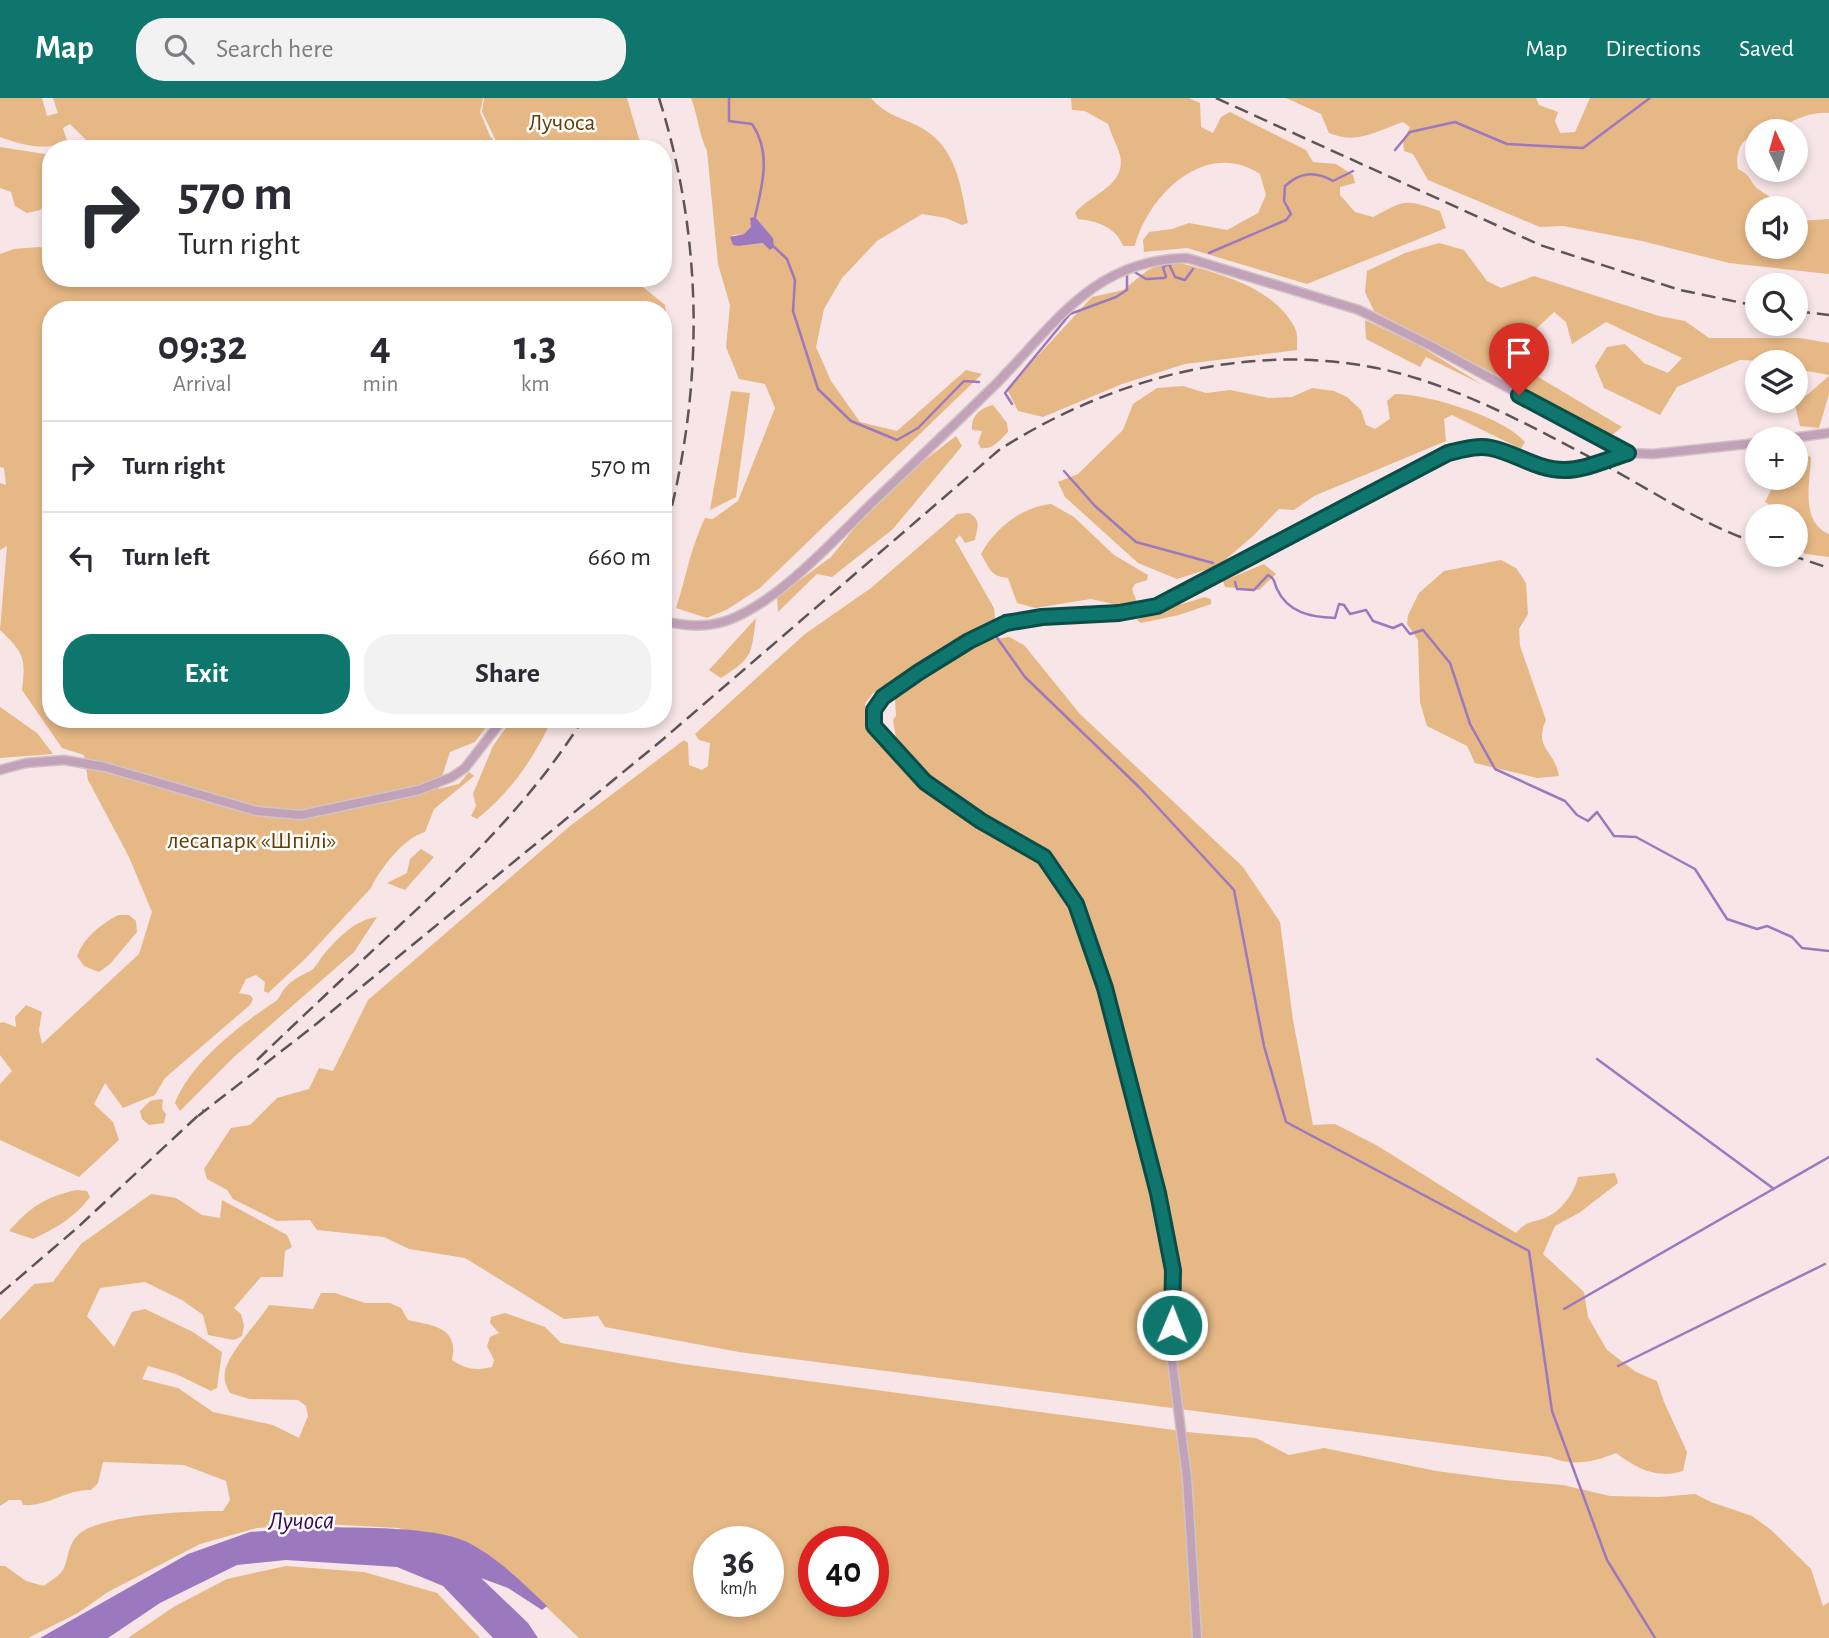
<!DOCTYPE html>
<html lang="en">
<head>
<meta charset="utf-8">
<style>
  :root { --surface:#fff; --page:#f2f2f3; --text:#2b2b33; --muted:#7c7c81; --line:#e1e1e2; --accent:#0f766e }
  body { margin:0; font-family:"Alegreya Sans",sans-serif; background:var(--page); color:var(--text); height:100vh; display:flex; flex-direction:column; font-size:26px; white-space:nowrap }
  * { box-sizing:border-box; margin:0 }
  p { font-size:23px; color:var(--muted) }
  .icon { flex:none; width:38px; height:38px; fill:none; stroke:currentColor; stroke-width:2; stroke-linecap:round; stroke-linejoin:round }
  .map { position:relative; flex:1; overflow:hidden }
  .details { position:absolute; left:42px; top:203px; width:630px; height:427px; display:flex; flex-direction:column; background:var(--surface); border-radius:28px; box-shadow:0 4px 10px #0003 }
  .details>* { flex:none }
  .hud { position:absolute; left:42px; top:42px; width:630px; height:147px; border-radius:28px; box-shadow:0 4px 10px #0003; background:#fff; color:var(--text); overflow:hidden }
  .needle { width:46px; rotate:355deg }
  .controls { position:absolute; left:1745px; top:21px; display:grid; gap:14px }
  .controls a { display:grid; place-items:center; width:63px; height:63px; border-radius:50%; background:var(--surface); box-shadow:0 4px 10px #0003; font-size:35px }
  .speed { position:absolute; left:693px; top:1428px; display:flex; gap:14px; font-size:35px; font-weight:700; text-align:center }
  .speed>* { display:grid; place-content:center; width:91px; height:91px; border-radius:50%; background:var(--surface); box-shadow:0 4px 10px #0003; line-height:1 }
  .speed small { font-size:18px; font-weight:400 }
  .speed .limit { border:10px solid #d22; background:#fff; color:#111 }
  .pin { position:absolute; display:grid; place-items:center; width:60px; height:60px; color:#fff; margin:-72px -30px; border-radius:50% 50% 50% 0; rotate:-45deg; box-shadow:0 0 7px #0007 }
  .pin .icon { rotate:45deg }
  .me { position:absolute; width:77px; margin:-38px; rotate:1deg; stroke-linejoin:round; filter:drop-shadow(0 0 5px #0008) }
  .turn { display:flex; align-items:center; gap:24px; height:147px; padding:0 21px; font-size:32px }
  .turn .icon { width:91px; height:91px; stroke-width:2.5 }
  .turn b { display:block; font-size:49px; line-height:60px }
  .eta { display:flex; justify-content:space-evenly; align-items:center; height:119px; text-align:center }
  .eta b { font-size:42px; font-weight:700; line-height:49px }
  .button { display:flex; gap:14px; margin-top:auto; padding:14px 21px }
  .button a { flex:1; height:80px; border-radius:28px; background:var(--accent); color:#fff; font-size:28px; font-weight:700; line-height:80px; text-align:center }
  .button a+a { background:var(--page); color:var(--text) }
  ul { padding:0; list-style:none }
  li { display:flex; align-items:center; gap:21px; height:91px; padding:0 21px; border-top:2px solid var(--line) }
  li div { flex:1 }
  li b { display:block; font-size:26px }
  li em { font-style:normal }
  header { display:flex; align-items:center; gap:42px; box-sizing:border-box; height:98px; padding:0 35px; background:var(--accent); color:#fff }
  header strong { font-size:33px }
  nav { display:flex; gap:38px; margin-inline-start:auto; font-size:24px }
  .search { width:490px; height:63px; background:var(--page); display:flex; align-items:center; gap:18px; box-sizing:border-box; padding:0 24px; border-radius:28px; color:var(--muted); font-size:26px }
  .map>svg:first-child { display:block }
  .green { fill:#e6b885; fill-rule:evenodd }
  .water { fill:#9c79be }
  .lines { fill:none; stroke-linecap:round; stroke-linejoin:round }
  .stream { stroke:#9c79be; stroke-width:2.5 }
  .tertiary-casing { stroke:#d2c3c4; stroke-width:11 }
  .tertiary { stroke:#c2a2b8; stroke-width:8 }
  .rail { stroke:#5d5455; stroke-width:2.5; stroke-dasharray:14 7; stroke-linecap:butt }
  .route-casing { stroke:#0a4d48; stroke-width:18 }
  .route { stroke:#0f766e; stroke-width:12 }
  .labels { text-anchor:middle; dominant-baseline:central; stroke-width:5; stroke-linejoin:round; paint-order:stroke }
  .park-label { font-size:24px; fill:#633e07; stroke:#fff }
  .water-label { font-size:26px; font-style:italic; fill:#3c085e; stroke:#fff }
</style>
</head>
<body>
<header>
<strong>Map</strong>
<div class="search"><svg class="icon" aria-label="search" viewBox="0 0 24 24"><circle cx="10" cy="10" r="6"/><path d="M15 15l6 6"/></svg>Search here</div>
<nav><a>Map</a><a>Directions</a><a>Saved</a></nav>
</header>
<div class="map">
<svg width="1829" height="1540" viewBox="0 0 1829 1540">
  <rect width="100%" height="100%" fill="#f7e5e7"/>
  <g class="green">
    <path d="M 0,0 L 42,0 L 47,18 L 58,15 L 53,0 L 483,0 L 480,14 L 490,38 L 499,49 L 482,14 L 484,0 L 627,0 L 642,51 L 95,51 L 70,26 L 63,30 L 67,42 C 49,55 19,46 0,39 Z"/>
    <path d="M 691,0 L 871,0 C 886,17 898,18 918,28 C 957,48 960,86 968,125 L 962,127 L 946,120 L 922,116 L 877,143 L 842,180 L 824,211 L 816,249 L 831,283 L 860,324 L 897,333 L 966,272 L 982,276 L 760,490 L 728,511 L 707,520 L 676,510 C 686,480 691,448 705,420 L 713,421 L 738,403 L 775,310 L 765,286 L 739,281 L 726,249 L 730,207 L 718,166 L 707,53 C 699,36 698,18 691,0 ZM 759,124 L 773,140 L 770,151 L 764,145 L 739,148 L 733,137 L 745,136 Z"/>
    <path d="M 1071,0 L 1189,0 L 1200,5 L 1201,29 L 1213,35 L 1221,19 L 1230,14 L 1306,52 L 1313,64 L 1336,66 L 1353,77 L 1355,85 L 1340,89 L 1340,97 L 1355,114 L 1373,119 C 1406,101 1405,101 1440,113 L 1446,130 L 1307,186 L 1187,150 L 1144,154 L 1143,142 L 1149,134 L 1172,131 L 1189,125 L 1227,132 L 1258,115 L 1266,97 L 1260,76 C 1206,40 1148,97 1135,148 L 1123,148 C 1116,129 1097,123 1078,121 L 1075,115 C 1090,96 1127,88 1120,57 C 1117,47 1111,36 1108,26 L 1085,13 L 1072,12 Z"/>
    <path d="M 1286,0 L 1536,0 L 1539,7 L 1558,14 L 1555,23 L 1560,35 L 1575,34 L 1590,0 L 1829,0 L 1829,15 C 1803,12 1783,33 1757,33 L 1757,36 C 1740,40 1735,56 1738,71 C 1752,78 1749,83 1758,91 C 1767,98 1777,101 1786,110 L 1757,110 L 1757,149 L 1796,149 L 1796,120 L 1798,123 L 1829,121 L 1829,176 L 1729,165 L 1642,143 L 1563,128 L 1540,129 L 1428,82 L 1413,56 L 1404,53 L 1403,43 L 1410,29 L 1403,24 C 1376,33 1357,47 1329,35 L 1321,16 Z"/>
    <path d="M 0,49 L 51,57 L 51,99 L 40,112 L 27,115 L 15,108 L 11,94 L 0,90 Z"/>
    <path d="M 1439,145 L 1464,152 L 1487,183 L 1501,190 L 1534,178 L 1659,218 L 1685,223 L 1709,240 L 1800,240 L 1829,245 L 1829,277 L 1796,271 L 1796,264 L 1740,262 L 1677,289 L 1660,317 L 1604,290 L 1595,268 L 1607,249 L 1625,246 L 1644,265 L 1668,275 L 1682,260 L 1606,224 L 1572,246 L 1566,224 L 1554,214 L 1520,246 L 1498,255 L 1622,329 L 1612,337 L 1374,213 L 1365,194 L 1367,173 L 1405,155 Z"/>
    <path d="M 39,149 L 51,152 L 51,180 L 632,180 L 665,207 L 668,228 L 663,290 L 663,212 L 51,212 L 51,621 L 492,621 L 475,644 L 450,654 L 438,691 L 459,686 L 469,674 L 474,678 L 434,711 L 425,734 C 404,740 381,769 371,790 L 307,859 L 268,895 L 264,893 L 265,884 L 256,877 L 246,881 L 239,895 L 250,897 L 253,901 L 250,907 L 165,980 L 155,997 L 123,1010 L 105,985 L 94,1006 L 113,1024 L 119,1042 L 79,1079 L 0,1042 L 0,986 L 12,973 L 0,957 L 0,925 L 3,924 L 16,929 L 15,919 L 26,907 L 42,914 L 39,932 L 42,946 L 139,856 L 152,814 L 129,759 L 88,682 L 84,657 L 62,650 L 22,592 C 26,560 24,555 0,532 L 7,448 L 0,452 L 0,385 L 6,387 L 4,370 L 0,369 L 0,156 L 14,151 Z"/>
    <path d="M 1170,162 C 1214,175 1272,186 1295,230 C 1298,236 1297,245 1297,252 L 1185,266 L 1122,286 L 1043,319 L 1018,313 L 1007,291 L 1092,199 L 1123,192 L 1148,172 Z"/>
    <path d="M 1365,222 L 1420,248 L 1483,287 L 1426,259 L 1420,269 L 1366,241 Z"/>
    <path d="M 1829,278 L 1829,296 L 1819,330 L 1800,328 L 1795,307 Z"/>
    <path d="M 1183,288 L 1206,295 L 1230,292 L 1269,300 L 1292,299 L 1312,290 L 1334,293 L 1347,299 L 1361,312 L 1366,327 L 1375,331 L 1390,321 L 1387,303 L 1395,296 C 1427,296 1504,319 1525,344 L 1521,351 L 1452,317 L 1444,321 L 1446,343 L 1314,398 L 1294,412 L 1279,411 L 1253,438 L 1218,468 L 1177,481 L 1138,465 L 1065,399 L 1058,384 L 1078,376 L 1123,332 L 1133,306 L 1157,290 Z"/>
    <path d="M 731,293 L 750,295 L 736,399 L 710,412 Z"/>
    <path d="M 993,307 L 1007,325 L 1008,334 C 1000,342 993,352 981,350 L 978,345 L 982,333 L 972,332 C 971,318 980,310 993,307 Z"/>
    <path d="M 956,338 L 962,348 L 893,431 L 832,479 L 817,476 L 778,514 L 777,499 L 831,459 L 864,418 L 917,368 Z"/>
    <path d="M 1796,354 L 1811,359 C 1810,385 1800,424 1829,436 L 1829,459 L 1806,456 L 1796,450 L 1796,418 L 1775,418 L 1776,411 L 1765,404 L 1777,380 L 1796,380 Z"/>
    <path d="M 1051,406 L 1074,419 L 1114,457 L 1148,477 L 1147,482 L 1135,486 L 1132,491 L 1137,505 L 1118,507 L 1091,501 L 1035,510 L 1017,505 L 1008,480 C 989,478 990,470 981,456 C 995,430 1022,409 1051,406 Z"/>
    <path d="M 969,415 C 982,422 977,430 975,442 L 965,445 L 960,437 L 955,442 L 994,510 L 995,520 L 976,533 L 980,543 L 1009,539 L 1024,547 L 1080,616 L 1243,769 L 1280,824 L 1293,922 L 1313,1027 L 1335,1026 L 1378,1048 L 1516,1135 C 1529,1120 1534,1126 1549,1118 C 1563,1111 1575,1093 1578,1079 L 1615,1075 L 1618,1085 L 1579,1115 L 1555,1128 L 1543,1156 L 1584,1194 L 1588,1219 L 1607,1252 L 1636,1274 L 1657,1283 L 1664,1304 L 1687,1354 L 1683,1373 C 1656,1381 1638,1371 1616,1355 C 1594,1364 1573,1369 1550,1359 L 739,1254 L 605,1229 L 598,1218 L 564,1221 L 465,1160 L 409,1151 L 384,1139 L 317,1132 L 310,1122 L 277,1123 L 233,1101 L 227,1092 L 207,1081 L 204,1071 L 231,1030 L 250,1027 L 277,1000 L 309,991 L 319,970 L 333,973 L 368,902 L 570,728 L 684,642 L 688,645 L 689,667 L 702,672 L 708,668 L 710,645 L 699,642 L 695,636 L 805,536 L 871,490 L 957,416 ZM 887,592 L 895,602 L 896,618 L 893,622 L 896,640 L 890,640 L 883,628 L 868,620 L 865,606 L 873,595 Z"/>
    <path d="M 1501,462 L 1516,470 L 1526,485 L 1528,516 L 1519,531 L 1520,548 L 1546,622 C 1533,651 1555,652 1559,678 L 1537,680 L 1475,665 L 1467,648 L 1427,628 L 1420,604 L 1418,542 L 1407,526 L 1408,517 L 1419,495 L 1444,473 Z"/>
    <path d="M 1264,466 L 1276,476 L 1259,492 L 1225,489 L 1223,483 Z"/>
    <path d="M 1204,499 L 1211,501 L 1211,506 L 1179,517 L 1141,525 L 1137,522 C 1145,515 1191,504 1204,499 Z"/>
    <path d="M 756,520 C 751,556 754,559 721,580 L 709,572 Z"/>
    <path d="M 0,609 L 37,635 L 53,656 L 0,660 Z"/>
    <path d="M 512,621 L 552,621 C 535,659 510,695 477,721 L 471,718 L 476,708 L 473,696 L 493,648 Z"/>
    <path d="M 421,751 L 434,759 L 405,792 L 387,785 L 407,775 L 410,761 Z"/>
    <path d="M 118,817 L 129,817 L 136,823 L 137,834 L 110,866 L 99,874 L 84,868 L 77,858 C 85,838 99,828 118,817 Z"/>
    <path d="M 377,819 L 354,854 L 235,958 L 180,1013 L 175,1005 C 191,964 240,927 276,903 C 281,899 281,894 285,890 C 293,881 302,877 312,872 C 317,868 320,860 325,855 C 339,839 355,822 377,819 Z"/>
    <path d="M 160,1001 L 163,1002 L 162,1011 L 166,1016 L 164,1025 L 149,1027 L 142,1021 L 140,1013 L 150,1003 Z"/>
    <path d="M 76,1092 L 87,1093 L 90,1099 C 74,1120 56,1130 33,1141 L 9,1133 C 31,1108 44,1100 76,1092 Z"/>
    <path d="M 151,1096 L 176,1100 L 202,1117 L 220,1120 L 222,1102 L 287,1137 L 292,1149 L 285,1153 L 283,1179 L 261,1179 L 234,1210 L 241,1216 L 244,1228 L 242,1238 L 234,1242 L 208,1237 L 203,1217 L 182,1202 L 145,1184 L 100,1190 L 87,1218 L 114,1249 L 132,1214 L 145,1211 L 193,1234 L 222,1254 L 217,1290 L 211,1293 L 176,1276 L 148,1268 L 142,1281 L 178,1290 L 213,1314 L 273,1327 L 299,1340 L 308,1318 L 306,1308 L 298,1302 L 249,1301 L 230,1295 C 227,1289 223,1281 225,1274 C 228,1255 258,1225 269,1207 L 313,1211 L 321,1195 L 335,1195 L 365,1205 L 390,1205 L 401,1210 L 408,1222 C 434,1228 459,1229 452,1262 C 465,1271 476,1273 492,1269 L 494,1262 L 487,1248 L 490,1239 L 499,1235 L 490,1225 L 491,1219 L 505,1215 L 545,1229 L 561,1245 L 683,1266 L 1196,1335 L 1256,1340 L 1289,1357 L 1324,1350 L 1436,1373 L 1505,1382 L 1563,1387 L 1610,1398 L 1659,1399 L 1695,1396 L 1711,1404 L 1752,1418 L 1770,1431 L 1811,1471 L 1823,1508 L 1829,1504 L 1829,1540 L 579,1540 L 536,1499 L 470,1446 L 398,1430 L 323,1426 L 257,1430 L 200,1446 L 108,1494 L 78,1515 L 28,1540 L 0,1540 L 0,1468 L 5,1468 L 26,1483 L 44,1488 C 50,1483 61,1477 64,1470 C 69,1458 68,1446 79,1436 C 102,1416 192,1413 223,1413 L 230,1402 L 226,1383 L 184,1367 L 103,1364 L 98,1385 L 91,1392 C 67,1391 47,1409 23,1407 L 21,1402 L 9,1402 L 0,1408 L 0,1222 L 34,1186 L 53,1184 L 81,1146 ZM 709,1444 L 768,1444 L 768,1503 L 709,1503 ZM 814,1444 L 873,1444 L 873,1503 L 814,1503 Z"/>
    <path d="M 286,1468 L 364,1474 L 437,1495 L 480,1540 L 128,1540 L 175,1508 L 227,1481 Z"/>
  </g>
  <g class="water">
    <path d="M 755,119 L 773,140 L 774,149 L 770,152 L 763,145 L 739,148 L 733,147 L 730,139 L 744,136 L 751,129 L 750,120 Z"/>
    <path d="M 321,1429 C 359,1430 433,1428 467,1444 C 497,1459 523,1485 547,1508 L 542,1512 L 508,1490 L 481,1480 L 528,1525 L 538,1540 L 493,1540 L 443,1488 L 397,1469 L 286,1462 L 237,1467 L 160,1505 L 108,1540 L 40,1540 L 188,1456 L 250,1434 Z"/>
  </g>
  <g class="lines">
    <g class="stream">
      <path d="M 729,0 L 729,23 L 752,26 C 772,55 762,88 755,119"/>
      <path d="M 1395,52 L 1410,34 L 1455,24 L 1507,46 L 1583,50 L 1650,0"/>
      <path d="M 772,147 L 787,161 L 795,182 L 793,213 L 818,291 L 851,323 L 897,342 L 918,330 L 964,283 L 979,284"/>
      <path d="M 1209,155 L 1286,122 L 1291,116 L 1284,103 L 1285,88 C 1300,74 1315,73 1333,83 L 1353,73"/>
      <path d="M 1133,173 L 1146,181 L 1164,180 L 1166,179 L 1163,169 L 1169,166 L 1175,179 L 1185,182 L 1193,171"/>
      <path d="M 1012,306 L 1005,295 L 1070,216 L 1116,199 L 1127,192 L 1127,175"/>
      <path d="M 1064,373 L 1095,408 L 1136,444 L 1213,465"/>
      <path d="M 1235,484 L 1237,491 L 1254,492 L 1268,477 C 1275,481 1274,484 1277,491 C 1288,515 1311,519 1335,520 L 1339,506 L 1344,507 L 1350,516 L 1366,512 L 1373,523 L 1393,530 L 1402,526 L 1410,536 L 1423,532 L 1450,565 L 1470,626 L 1495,671 L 1565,703 L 1577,717 L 1588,723 L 1597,714 L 1614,738 L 1636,739 L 1695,771 L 1727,821 L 1757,831 L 1767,828 L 1792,839 L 1802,850 L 1829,853"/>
      <path d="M 995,537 L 1025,579 L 1139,689 L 1234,792 L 1264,948 L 1286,1024 L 1529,1153 L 1552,1313 L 1607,1462 L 1655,1540"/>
      <path d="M 1597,961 L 1774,1091"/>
      <path d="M 1564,1211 L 1829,1059"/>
      <path d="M 1618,1268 L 1825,1166"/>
    </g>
    <defs>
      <g id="tertiary">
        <path d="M 1785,341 L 1829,335"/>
        <path d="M 663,523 C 685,528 704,530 726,523 C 776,506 832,444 870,407 C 912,367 954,327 996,286 C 1056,225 1093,162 1187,160 L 1359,212 L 1431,248 L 1628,355"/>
        <path d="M 0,672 L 26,665 L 64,662 L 105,669 L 256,713 L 301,717 L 419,692 L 452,679 L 465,670 L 503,621"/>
        <path d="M 1197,1540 L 1187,1380 L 1171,1255 L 1173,1172 L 1158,1095 L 1105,890 L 1076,806 L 1044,759 L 980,723 L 925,684 L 874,628 L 874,612 L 883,599 L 919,574 L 969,543 L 1006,525 L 1119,515 L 1157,508 L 1448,355 L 1474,349 L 1492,350 L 1536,367 L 1562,372 L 1581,371 L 1628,355 L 1653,356 L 1757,345"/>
      </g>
    </defs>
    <use href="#tertiary" class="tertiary-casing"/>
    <use href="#tertiary" class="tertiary"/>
    <g class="rail">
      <path d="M 659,0 C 705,146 704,296 663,443"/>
      <path d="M 1216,0 L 1540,147 L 1680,192 L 1757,208"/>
      <path d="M 1796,213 L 1829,217"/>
      <path d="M 1790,457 L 1829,470"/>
      <path d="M 257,962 C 305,916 352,872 400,827 C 468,764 533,701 583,621"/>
      <path d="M 198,1018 L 315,927 L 661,643 L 999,352 C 1122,273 1277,236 1419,281 C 1481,301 1539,332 1597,363 C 1650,391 1700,426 1757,445"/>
      <path d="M 0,1196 L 77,1130 L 204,1012"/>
    </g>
  </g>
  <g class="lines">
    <defs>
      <path id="route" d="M 1172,1227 L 1173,1172 L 1158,1095 L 1105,890 L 1076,806 L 1044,759 L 981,723 L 925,684 L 874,628 L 874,612 L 883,599 L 919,574 L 969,543 L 1006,525 L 1042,519 L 1119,515 L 1157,508 L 1448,355 C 1462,352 1476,347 1491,350 C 1516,355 1537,372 1564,372 C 1586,372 1607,361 1628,355 L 1519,297"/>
    </defs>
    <use href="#route" class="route-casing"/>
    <use href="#route" class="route"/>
  </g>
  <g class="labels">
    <g class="park-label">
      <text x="562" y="25">Лучоса</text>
      <text x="252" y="743">лесапарк «Шпілі»</text>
    </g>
    <g class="water-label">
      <text transform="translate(301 1423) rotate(-1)">Лучоса</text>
    </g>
  </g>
</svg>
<div class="controls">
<a><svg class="needle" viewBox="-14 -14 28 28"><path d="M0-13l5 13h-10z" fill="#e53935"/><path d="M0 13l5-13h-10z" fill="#7c7c81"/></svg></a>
<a><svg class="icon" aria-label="sound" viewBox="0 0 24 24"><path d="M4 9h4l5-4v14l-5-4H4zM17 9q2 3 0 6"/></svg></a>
<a><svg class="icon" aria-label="search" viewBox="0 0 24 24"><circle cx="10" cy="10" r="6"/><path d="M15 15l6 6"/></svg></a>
<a><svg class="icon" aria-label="layers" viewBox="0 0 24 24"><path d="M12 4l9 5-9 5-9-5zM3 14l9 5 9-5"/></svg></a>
<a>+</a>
<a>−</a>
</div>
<div class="speed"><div>36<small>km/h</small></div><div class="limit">40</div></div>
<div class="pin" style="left:1519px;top:297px;background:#d93025"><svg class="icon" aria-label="arrive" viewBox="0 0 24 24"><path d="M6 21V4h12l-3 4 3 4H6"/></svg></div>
<svg class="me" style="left:1172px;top:1227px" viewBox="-20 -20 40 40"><circle r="17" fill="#0f766e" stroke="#fff" stroke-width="3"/><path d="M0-11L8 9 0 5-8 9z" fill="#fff"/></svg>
<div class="hud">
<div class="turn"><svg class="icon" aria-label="right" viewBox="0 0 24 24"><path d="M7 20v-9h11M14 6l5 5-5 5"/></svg><div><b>570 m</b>Turn right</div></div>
</div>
<section class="details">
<div class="eta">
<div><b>09:32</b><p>Arrival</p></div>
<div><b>4</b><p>min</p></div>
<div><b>1.3</b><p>km</p></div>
</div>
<ul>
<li><svg class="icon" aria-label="right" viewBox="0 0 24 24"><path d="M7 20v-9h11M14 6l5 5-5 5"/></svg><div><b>Turn right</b></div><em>570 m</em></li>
<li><svg class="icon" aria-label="left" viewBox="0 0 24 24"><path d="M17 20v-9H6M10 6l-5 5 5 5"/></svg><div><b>Turn left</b></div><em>660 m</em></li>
</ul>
<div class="button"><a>Exit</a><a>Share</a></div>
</section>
</div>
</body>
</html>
